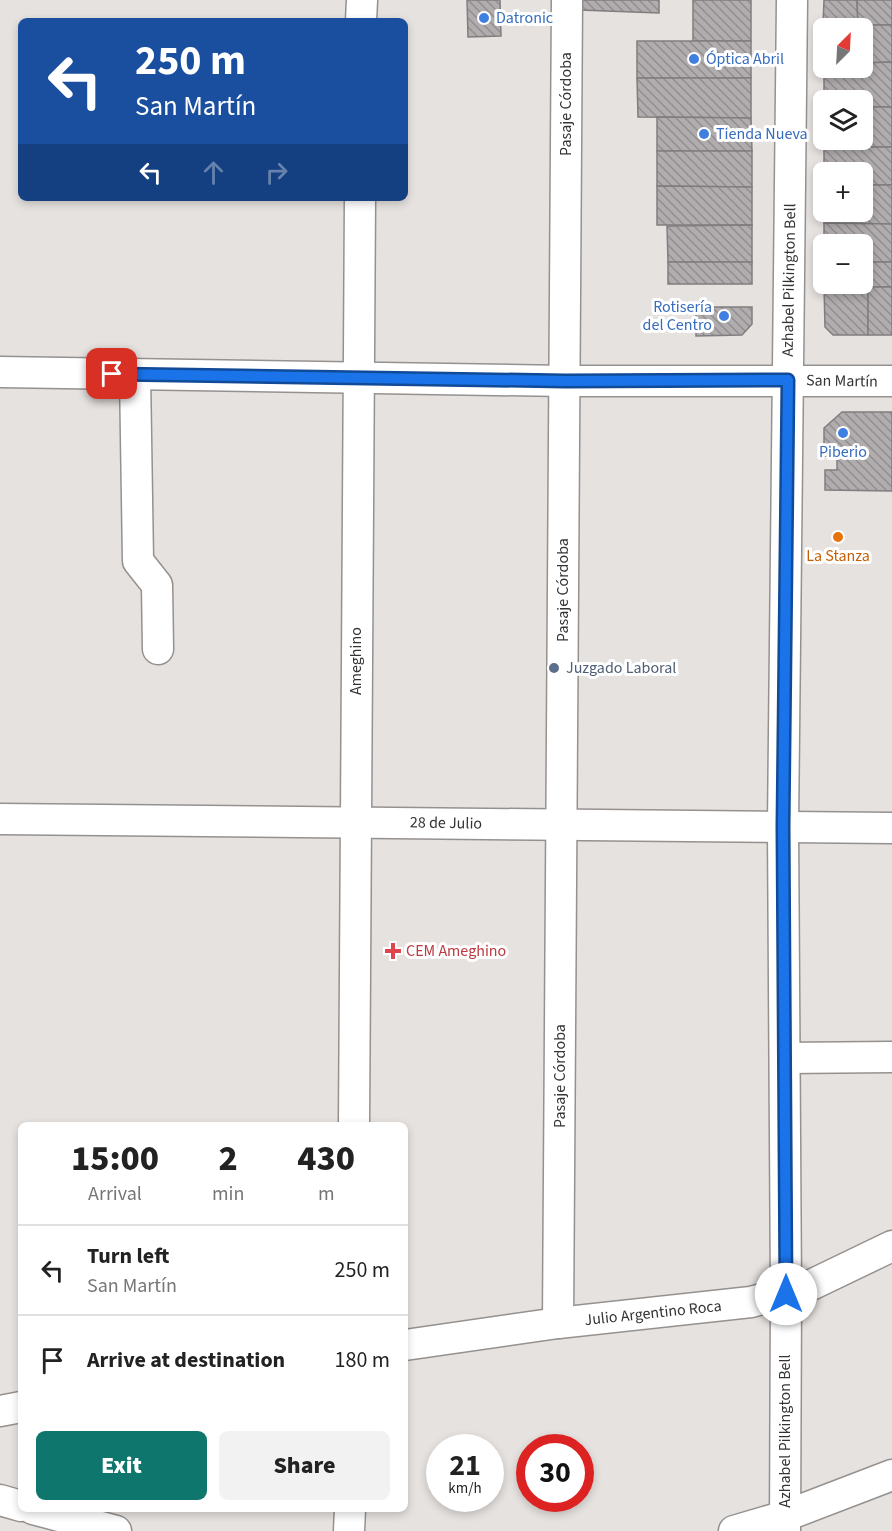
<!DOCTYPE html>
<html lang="en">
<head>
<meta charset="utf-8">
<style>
  :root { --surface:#fff; --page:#f2f2f2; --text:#222; --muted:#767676; --line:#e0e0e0; --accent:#0f766e }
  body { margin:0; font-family:"Source Sans 3",sans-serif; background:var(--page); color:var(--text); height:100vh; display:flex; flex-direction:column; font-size:22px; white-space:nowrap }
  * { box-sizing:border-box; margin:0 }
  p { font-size:20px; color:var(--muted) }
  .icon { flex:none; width:33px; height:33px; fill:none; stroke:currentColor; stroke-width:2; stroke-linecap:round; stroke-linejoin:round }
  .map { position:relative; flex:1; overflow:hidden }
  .panel { position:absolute; left:18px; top:1122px; width:390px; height:390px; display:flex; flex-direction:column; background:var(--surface); border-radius:9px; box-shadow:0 3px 9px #0003 }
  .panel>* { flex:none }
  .top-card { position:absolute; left:18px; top:18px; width:390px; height:183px; border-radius:9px; box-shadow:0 3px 9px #0003; background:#1a4fa0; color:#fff; overflow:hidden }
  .needle { width:39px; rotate:24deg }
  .controls { position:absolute; left:813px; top:18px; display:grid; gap:12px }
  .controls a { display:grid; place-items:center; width:60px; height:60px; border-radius:9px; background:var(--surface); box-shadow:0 3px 9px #0003; font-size:30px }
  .speed { position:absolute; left:426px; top:1434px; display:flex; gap:12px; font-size:30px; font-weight:700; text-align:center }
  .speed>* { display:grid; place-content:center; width:78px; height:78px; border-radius:50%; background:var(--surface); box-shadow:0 3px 9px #0003; line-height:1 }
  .speed small { font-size:15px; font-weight:400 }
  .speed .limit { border:9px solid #d22; background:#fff; color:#111 }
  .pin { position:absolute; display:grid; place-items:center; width:51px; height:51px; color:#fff; margin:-26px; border-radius:12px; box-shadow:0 3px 9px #0006 }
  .me { position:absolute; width:66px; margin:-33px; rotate:0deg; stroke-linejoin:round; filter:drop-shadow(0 0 4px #0008) }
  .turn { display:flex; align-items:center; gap:21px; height:126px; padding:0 18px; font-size:27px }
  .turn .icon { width:78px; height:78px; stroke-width:2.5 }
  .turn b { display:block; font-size:42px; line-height:51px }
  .lanes { display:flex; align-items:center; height:57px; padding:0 18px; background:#0003; justify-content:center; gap:30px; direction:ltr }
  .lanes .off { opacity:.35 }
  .eta { display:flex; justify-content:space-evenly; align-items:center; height:102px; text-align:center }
  .eta b { font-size:36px; font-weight:800; line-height:42px }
  .button { display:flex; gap:12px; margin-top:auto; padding:12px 18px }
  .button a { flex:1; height:69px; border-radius:9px; background:var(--accent); color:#fff; font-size:24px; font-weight:800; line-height:69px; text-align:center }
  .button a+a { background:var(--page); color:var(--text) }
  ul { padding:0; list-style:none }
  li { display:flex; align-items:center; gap:18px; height:90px; padding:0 18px; border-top:2px solid var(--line) }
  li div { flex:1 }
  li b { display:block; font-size:22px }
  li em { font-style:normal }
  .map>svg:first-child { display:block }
  .building { fill:url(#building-back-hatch); stroke:#817d7f; stroke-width:1.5 }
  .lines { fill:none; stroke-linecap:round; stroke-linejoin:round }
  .minor-casing { stroke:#95918f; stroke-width:33 }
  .minor { stroke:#fff; stroke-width:30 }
  .route-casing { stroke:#114b97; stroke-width:15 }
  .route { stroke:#1a73e8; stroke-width:10 }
  .shop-dot { fill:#3f7fe0; stroke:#fff; stroke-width:2 }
  .food-dot { fill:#e8710a; stroke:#fff; stroke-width:2 }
  .service-dot { fill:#5c6f8a; stroke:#fff; stroke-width:2 }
  .health-dot { fill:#e0444e; stroke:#fff; stroke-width:2 }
  .labels { text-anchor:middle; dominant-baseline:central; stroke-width:6; stroke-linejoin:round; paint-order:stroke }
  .shop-label { font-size:16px; fill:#366cbe; stroke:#fff; text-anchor:start }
  .street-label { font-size:16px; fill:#353433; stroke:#fff }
  .food-label { font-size:16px; fill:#c56008; stroke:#fff }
  .service-label { font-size:16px; fill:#4e5e75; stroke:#fff; text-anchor:start }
  .health-label { font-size:16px; fill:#be3a42; stroke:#fff; text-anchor:start }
</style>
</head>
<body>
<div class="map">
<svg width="892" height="1531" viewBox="0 0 892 1531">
  <defs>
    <pattern id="building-back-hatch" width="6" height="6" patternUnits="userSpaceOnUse" patternTransform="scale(1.5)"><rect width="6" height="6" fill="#b1adaf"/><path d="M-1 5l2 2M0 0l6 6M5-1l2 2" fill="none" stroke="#918e8f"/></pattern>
  </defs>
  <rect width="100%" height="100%" fill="#e6e2df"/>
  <g class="building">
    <path d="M 467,0 L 500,0 L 501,36 L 468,37 Z"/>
    <path d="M 581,0 L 659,0 L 659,13 L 580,10 Z"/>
    <rect x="693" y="0" width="58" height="41"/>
    <path d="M 824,0 L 857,0 L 858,25 L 823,25 Z"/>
    <path d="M 857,0 L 892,0 L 892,25 L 858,25 Z"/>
    <path d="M 823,25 L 892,25 L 892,62 L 862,63 L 862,28 L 824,28 L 824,37 Z"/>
    <rect x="637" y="41" width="114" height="37"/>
    <path d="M 892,62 L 892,107 L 862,107 L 862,100 L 824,100 L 824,68 L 862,68 L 862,63 Z"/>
    <path d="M 637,78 L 751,78 L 751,118 L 638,117 Z"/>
    <path d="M 862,107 L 892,107 L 892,147 L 824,147 L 824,140 L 862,140 Z"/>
    <path d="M 657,117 L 751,118 L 752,151 L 657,151 Z"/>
    <path d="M 824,147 L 892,147 L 892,185 L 862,185 L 862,172 L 824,172 Z"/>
    <path d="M 657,151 L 752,151 L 752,187 L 657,186 Z"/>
    <path d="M 862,185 L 892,185 L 892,224 L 824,223 L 824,212 L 862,212 Z"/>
    <path d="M 657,186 L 752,187 L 752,225 L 657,225 Z"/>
    <path d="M 824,223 L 892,224 L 892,262 L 862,262 L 862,244 L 824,244 Z"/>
    <path d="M 752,225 L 752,262 L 668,262 L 667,226 Z"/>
    <rect x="668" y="262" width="84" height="22"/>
    <path d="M 862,262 L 892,262 L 892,287 L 824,287 L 824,284 L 862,284 Z"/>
    <path d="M 824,287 L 868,287 L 868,335 L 833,335 L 825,327 Z"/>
    <rect x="868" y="287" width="24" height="48"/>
    <path d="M 696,307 L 752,307 L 752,324 L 742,335 L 696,336 Z"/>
    <path d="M 842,412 L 892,412 L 892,491 L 825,490 L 825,470 L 837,470 L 837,456 L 824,456 L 824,428 Z"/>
  </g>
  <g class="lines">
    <defs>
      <g id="minor">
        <path d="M 361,21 L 362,0"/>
        <path d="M 0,372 L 565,381 L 892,381"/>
        <path d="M 135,374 L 138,561 L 157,585 L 158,649"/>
        <path d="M 0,819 L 892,828"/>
        <path d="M 785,1058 L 892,1057"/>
        <path d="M 354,1125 L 360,198"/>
        <path d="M 558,1323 L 567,0"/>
        <path d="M 405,1345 L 558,1323 L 751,1302 L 809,1286 L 892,1246"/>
        <path d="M 0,1411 L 21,1407"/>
        <path d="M 0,1500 L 21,1506"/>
        <path d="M 33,1509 L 116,1531"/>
        <path d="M 349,1531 L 350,1509"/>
        <path d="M 734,1531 L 785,1516 L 892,1475"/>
        <path d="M 785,1531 L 786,1294 L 783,826 L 792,0"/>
      </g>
    </defs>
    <use href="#minor" class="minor-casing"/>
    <use href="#minor" class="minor"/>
  </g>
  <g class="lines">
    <defs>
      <path id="route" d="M 112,374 L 565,381 L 788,380 L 783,826 L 786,1294"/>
    </defs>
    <use href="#route" class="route-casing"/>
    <use href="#route" class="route"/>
  </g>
  <g class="shop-dot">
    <circle cx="484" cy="18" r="6"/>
    <circle cx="694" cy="59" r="6"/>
    <circle cx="704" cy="134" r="6"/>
    <circle cx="724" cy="316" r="6"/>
    <circle cx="843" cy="433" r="6"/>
  </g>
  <circle class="food-dot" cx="838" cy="537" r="6"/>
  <circle class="service-dot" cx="554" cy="668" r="6"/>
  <path class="health-dot" d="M390 942h6v6h6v6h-6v6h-6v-6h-6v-6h6z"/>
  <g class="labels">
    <g class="shop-label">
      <text x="496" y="18">Datronic</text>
      <text x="706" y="59">Óptica Abril</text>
      <text x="716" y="134">Tienda Nueva</text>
      <text x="712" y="307" text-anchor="end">Rotisería<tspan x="712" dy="18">del Centro</tspan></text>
      <text x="843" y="452" text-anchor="middle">Piberio</text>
    </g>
    <g class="street-label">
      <text transform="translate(566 104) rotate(-90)">Pasaje Córdoba</text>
      <text transform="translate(789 280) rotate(-89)">Azhabel Pilkington Bell</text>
      <text transform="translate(842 381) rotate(1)">San Martín</text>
      <text transform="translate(563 590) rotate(-90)">Pasaje Córdoba</text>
      <text transform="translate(356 661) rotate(-90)">Ameghino</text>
      <text transform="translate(446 823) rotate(1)">28 de Julio</text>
      <text transform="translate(560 1076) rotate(-90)">Pasaje Córdoba</text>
      <text transform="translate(653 1313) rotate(-6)">Julio Argentino Roca</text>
      <text transform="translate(785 1431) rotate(-90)">Azhabel Pilkington Bell</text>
    </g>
    <g class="food-label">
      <text x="838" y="556">La Stanza</text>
    </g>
    <g class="service-label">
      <text x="566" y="668">Juzgado Laboral</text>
    </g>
    <g class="health-label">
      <text x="406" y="951">CEM Ameghino</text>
    </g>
  </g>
</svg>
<div class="controls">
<a><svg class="needle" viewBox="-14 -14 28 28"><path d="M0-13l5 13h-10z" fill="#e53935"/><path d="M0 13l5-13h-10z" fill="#767676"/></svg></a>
<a><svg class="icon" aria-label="layers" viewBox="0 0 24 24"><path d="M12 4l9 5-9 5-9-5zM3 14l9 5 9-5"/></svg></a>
<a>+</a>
<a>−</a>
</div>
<div class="speed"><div>21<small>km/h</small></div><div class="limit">30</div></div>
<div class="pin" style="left:112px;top:374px;background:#d93025"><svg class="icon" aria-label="arrive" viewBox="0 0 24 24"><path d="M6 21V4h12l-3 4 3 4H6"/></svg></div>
<svg class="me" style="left:786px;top:1294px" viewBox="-20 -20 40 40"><circle r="19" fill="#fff"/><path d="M0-13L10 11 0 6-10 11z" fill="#1a73e8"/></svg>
<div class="top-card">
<div class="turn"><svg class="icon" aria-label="left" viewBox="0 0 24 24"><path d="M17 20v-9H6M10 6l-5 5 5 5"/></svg><div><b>250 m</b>San Martín</div></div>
<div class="lanes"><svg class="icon" aria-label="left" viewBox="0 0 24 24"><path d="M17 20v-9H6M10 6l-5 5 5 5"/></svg><svg class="icon off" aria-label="ahead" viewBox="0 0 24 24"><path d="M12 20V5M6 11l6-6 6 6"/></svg><svg class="icon off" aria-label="right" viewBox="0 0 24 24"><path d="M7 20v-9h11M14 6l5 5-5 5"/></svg></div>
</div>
<section class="panel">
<div class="eta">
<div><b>15:00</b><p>Arrival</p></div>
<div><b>2</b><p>min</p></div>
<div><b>430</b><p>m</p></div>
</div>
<ul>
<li><svg class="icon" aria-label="left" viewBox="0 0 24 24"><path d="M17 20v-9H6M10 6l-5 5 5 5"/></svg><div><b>Turn left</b><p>San Martín</p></div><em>250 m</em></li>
<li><svg class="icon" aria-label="arrive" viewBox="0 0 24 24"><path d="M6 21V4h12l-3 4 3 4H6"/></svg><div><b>Arrive at destination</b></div><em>180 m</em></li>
</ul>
<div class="button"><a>Exit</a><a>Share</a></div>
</section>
</div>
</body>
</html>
